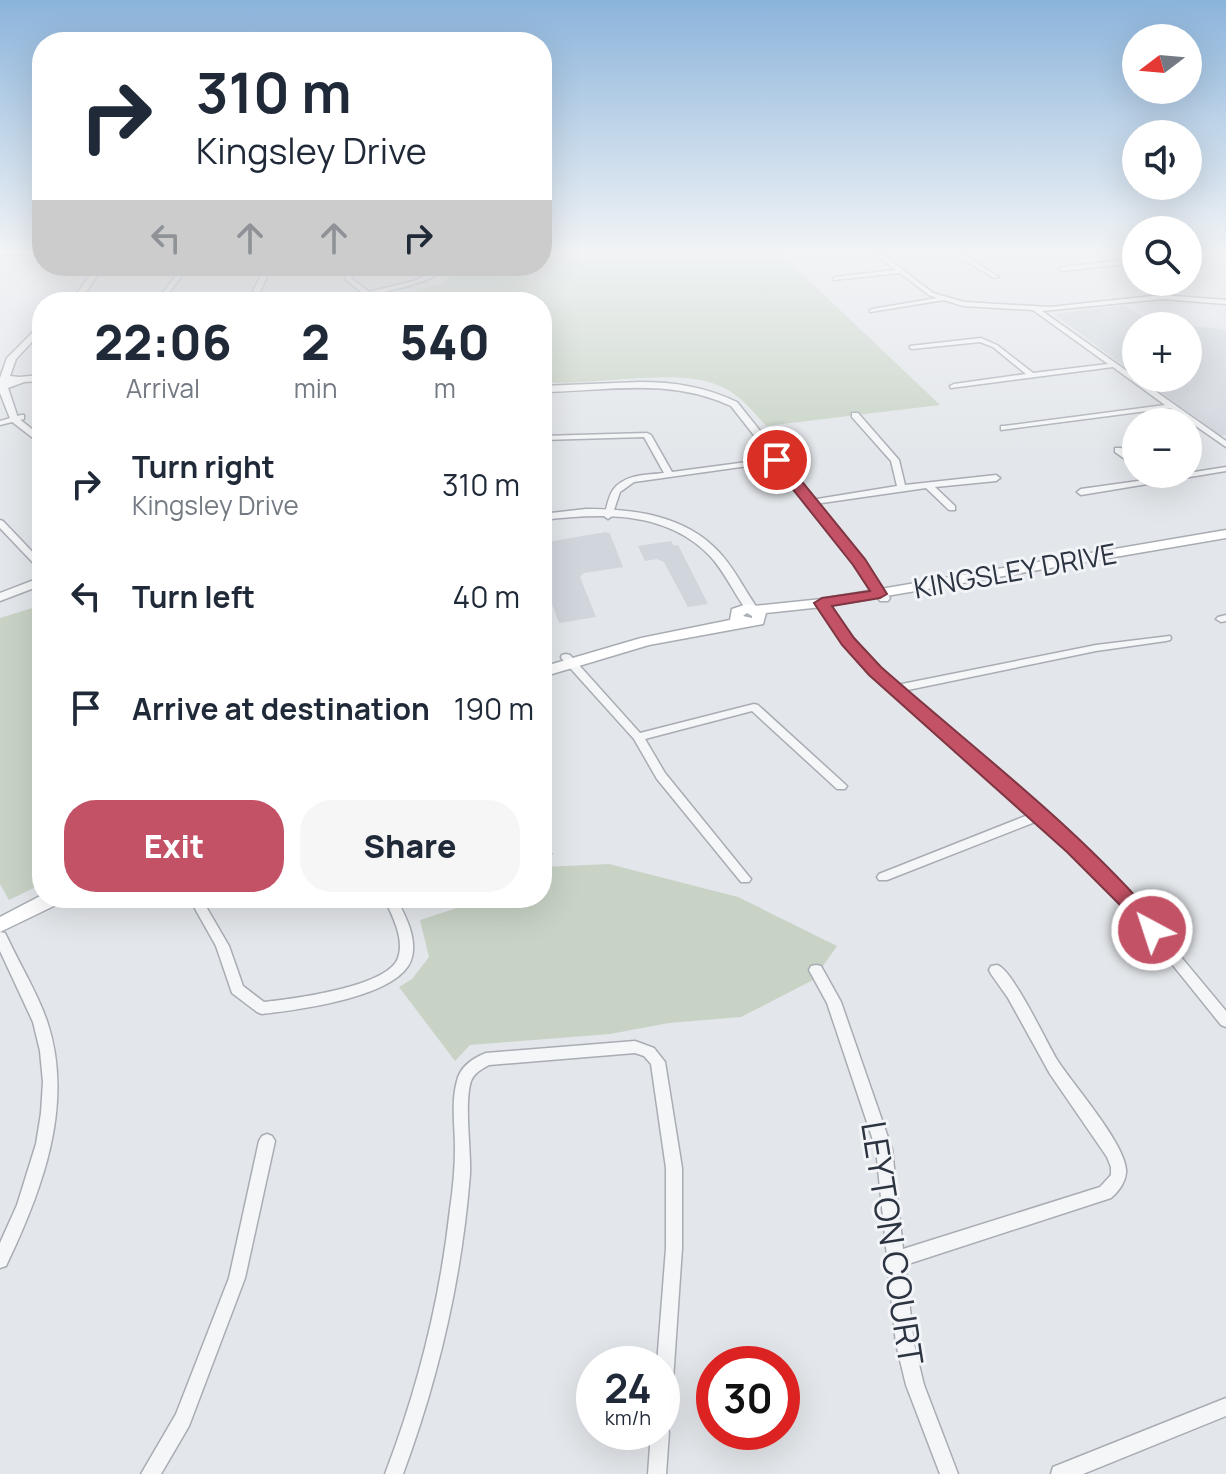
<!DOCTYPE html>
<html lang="en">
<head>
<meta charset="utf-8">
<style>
  :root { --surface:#fff; --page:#f6f6f7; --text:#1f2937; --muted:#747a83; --accent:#c45266 }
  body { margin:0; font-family:Manrope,sans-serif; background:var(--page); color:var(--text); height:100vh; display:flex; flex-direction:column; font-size:30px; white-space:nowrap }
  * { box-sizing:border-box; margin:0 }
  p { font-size:26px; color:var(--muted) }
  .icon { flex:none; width:44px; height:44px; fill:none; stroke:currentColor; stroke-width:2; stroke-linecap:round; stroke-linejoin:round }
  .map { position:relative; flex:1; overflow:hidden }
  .side { position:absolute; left:32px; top:292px; width:520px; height:616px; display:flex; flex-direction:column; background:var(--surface); border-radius:32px; box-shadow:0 8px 32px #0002 }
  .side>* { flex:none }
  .banner { position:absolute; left:32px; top:32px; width:520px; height:244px; border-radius:32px; box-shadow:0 8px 32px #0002; background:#fff; color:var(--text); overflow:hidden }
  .needle { width:52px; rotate:254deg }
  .controls { position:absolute; left:1122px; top:24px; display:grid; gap:16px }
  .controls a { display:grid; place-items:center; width:80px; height:80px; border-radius:50%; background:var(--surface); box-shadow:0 8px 32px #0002; font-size:40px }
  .speed { position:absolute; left:576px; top:1346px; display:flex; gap:16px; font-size:40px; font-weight:700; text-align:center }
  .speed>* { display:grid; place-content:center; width:104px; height:104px; border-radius:50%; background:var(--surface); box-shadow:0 8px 32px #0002; line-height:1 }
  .speed small { font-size:20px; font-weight:400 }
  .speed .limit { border:12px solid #d22; background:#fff; color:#111 }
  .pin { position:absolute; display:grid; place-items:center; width:68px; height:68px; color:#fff; margin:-34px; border:4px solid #fff; border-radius:50%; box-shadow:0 2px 8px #0007 }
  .me { position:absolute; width:88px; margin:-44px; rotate:320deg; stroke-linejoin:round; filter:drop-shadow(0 0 6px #0008) }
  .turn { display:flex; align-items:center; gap:28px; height:168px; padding:0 32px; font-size:36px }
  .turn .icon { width:104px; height:104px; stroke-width:2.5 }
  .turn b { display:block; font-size:56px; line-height:68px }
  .lanes { display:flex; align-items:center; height:76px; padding:0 32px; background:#0003; justify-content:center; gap:40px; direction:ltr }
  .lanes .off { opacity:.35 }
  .eta { display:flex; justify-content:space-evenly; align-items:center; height:136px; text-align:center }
  .eta b { font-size:48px; font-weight:800; line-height:56px }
  .button { display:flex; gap:16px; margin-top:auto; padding:16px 32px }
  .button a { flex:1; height:92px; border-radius:32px; background:var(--accent); color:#fff; font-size:32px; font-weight:800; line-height:92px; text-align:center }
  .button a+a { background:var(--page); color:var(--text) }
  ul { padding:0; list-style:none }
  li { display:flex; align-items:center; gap:24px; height:112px; padding:0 32px }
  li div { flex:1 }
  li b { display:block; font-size:30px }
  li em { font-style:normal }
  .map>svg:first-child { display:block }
  .built { fill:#d1d5dc }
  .green { fill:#c8d3c5 }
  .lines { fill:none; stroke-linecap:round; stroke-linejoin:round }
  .minor-casing { stroke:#a8adb4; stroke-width:3 }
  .tertiary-casing { stroke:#a8adb4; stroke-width:3 }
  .secondary-casing { stroke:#a8adb4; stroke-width:3 }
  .minor { fill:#f5f6f8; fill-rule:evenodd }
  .tertiary { fill:#f5f6f8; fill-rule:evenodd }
  .secondary { fill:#fff; fill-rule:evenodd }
  .route { fill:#c45266; stroke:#7f3542; stroke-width:2 }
  .labels { text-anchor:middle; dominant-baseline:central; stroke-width:6; stroke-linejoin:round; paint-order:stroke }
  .street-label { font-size:28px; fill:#2c3441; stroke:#f2f4f7 }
  .near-street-label { font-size:34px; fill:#2c3441; stroke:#f2f4f7 }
</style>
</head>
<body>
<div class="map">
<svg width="1226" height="1474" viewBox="0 0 1226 1474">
  <rect width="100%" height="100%" fill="#e3e6ea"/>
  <g class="built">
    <path d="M 1124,305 L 1148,321 L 1226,330 L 1226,435 L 1221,436 L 1141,378 L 1188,378 L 1188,326 L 1136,326 L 1136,375 L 1054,314 Z"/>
    <path d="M 606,532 L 610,534 L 623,567 L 584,573 L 580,577 L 596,617 L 559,623 L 552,604 L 542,605 L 542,543 Z"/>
    <path d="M 671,541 L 674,546 L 678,545 L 708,604 L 688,607 L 664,562 L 657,559 L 645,561 L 638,546 Z"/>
  </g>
  <g class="green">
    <path d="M 542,251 L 778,251 L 940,405 L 766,426 C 753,411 739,394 720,386 C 677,366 591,387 542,382 L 542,302 L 372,302 L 443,283 L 456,268 L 463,266 L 542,266 Z"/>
    <path d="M 42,605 L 42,884 L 9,900 L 0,884 L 0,618 Z"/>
    <path d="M 609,864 L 738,897 L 837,946 L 813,980 L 741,1017 L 669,1023 L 610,1034 L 470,1045 L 455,1061 L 399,987 L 412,979 L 429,957 L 420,920 L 488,898 L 542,898 L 542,867 Z"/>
  </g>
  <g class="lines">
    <defs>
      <g id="minor">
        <path d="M 872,251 L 878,251 L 933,293 L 964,302 L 1050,307 L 1162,295 L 1226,300 L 1226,304 L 1162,299 L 1042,311 L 1226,441 L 1226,447 L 1170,408 L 1001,430 L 1001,426 L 1004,426 L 1165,405 L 1113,367 L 951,388 L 950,386 L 954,384 L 1026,374 L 993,347 L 980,342 L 912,349 L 910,348 L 910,346 L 981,338 L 997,345 L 1033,373 L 1108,364 L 1033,310 L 963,306 L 944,300 L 870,312 L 870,310 L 872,309 L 937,298 L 929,295 L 900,273 L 833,280 L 833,278 L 835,277 L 895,270 Z"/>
        <path d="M 950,251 L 957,251 L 999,277 L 994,278 Z"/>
        <path d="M 1188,251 L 1196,251 L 1197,252 L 1188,255 Z"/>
        <path d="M 1136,259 L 1136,263 L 1061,271 L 1058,269 L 1061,267 Z"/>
        <path d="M 266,266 L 272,266 L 258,296 L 267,302 L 259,302 L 253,298 L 252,293 Z"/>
        <path d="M 346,266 L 352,266 L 351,278 L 369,292 L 417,280 L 436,270 L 434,266 L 440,266 L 443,270 C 424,285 400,287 377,294 C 367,297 358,302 347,302 L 364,294 L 345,279 Z"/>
        <path d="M 178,273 L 183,274 L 162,302 L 156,302 Z"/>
        <path d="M 852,413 L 858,413 L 899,460 L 905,485 L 996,475 L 1000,478 L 996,481 L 935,487 L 955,506 L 955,510 L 949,510 L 926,488 L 808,505 L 807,503 L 811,500 L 897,486 L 891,461 L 852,417 Z"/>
        <path d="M 21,415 L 24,415 L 24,419 L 0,425 L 0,421 Z"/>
        <path d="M 647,433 L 651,435 L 672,472 L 777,458 L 781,460 L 777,462 L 634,482 L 620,492 L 612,516 L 608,519 L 604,516 C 607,508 608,497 613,490 C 624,474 648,475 664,473 L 644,437 L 542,440 L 542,436 Z"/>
        <path d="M 1115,448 L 1121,448 L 1136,461 L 1136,467 L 1115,452 Z"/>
        <path d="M 1226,467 L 1226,471 L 1081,495 L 1077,492 L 1081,489 L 1188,474 L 1188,473 Z"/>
        <path d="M 0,520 L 3,521 L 42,562 L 42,570 L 39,569 L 0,528 Z"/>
        <path d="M 822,600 L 825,601 C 848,633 868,659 897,685 L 1096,645 L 1170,636 L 1171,638 L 1170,640 L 1166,641 L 1096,651 L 903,691 L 1122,886 L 1226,1011 L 1226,1027 L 1221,1025 L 1114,892 L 1035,822 L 887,880 L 879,880 L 877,877 L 879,874 L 1028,815 L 871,673 L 844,643 L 817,603 Z"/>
        <path d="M 1226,615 L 1226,621 L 1221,622 L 1216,619 L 1218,617 Z"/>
        <path d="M 566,654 L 570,655 L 640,733 L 754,704 L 758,705 L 847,786 L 845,789 L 837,789 L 752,711 L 645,739 L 665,773 L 751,879 L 749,882 L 741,882 L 657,779 L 634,739 L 562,659 L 561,657 L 562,655 Z"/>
        <path d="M 542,846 C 547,847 549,850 551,854 L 549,857 L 542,858 Z"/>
        <path d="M 189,898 L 201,898 L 229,946 L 243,986 L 264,1002 C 292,999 388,987 398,958 C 405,939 392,915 384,898 L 396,898 C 405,915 417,937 412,957 C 403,997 297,1010 262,1014 L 257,1012 L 232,993 L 216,946 Z"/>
        <path d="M 0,932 L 5,933 L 7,937 C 20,965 37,992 47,1021 C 75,1104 42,1191 6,1266 L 0,1268 L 0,1243 L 17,1205 L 36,1144 L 41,1113 L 43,1082 L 40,1051 L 33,1022 L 0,951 Z"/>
        <path d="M 816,965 L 821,966 L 841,1002 L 892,1149 L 903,1249 L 1100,1187 L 1111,1175 L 1111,1167 L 1107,1157 L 1050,1074 L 1008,998 L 991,974 L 989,970 L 991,966 C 993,966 995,965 997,965 C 1011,967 1047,1043 1056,1058 C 1071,1083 1129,1147 1126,1173 C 1125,1183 1118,1192 1111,1198 L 905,1265 L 914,1344 L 924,1385 L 958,1474 L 940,1474 L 906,1385 L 896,1344 L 876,1149 L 827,1003 L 809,970 L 811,966 Z"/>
        <path d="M 635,1041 L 654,1048 L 665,1062 L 682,1168 L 682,1248 L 671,1410 L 668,1416 L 662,1419 L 662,1364 L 657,1364 L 666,1248 L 666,1168 L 651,1064 L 644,1056 L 635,1053 L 489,1065 C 482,1069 474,1073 471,1081 C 464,1103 471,1149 470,1174 C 462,1277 439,1377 403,1474 L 385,1474 C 418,1388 440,1300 450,1209 C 453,1189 455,1168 455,1148 C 455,1127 451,1102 457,1081 C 460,1067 473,1058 486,1053 Z"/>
        <path d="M 267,1134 L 272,1136 L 275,1141 L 245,1278 L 189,1426 L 161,1474 L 141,1474 L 176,1414 L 229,1278 L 259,1141 L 262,1136 Z"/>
        <path d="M 1226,1398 L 1226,1416 L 1083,1474 L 1051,1474 L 1053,1467 Z"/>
        <path d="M 662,1424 L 666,1426 L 669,1432 L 666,1474 L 648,1474 L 651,1432 L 662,1432 Z"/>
      </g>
      <g id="tertiary">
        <rect x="0" y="251" width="42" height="3"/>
        <path d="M 96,266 L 104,266 L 79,302 L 71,302 Z"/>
        <path d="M 42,323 L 42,331 L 16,359 L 10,376 L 19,377 L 42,375 L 42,381 L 24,382 L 8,388 L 18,418 L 42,437 L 42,445 L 11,421 L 0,393 L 0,378 L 7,358 Z"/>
        <path d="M 640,382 C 675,382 705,387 737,402 L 863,560 L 890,598 L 888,601 L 880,601 L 855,564 L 731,406 C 668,377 609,391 542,392 L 542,386 Z"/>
        <path d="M 586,509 C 634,509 685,515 719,552 C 735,569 745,591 758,609 L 756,612 L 748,612 C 734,594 725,572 710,556 C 666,510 600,513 542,520 L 542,514 Z"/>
        <path d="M 42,577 L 42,585 L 0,601 L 0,593 Z"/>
      </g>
      <g id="secondary">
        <path d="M 1226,530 L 1226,538 L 822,607 L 766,613 L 763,624 L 649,645 L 542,677 L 542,667 L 641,638 L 730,620 L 732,609 L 747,604 L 754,606 L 822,599 ZM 747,613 L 752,616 L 752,618 L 743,616 Z"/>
        <path d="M 42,895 L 42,898 L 62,898 L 60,903 L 0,932 L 0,917 Z"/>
      </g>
    </defs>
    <use href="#minor" class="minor-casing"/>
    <use href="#tertiary" class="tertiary-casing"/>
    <use href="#secondary" class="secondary-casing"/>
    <use href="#minor" class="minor"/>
    <use href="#tertiary" class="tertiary"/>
    <use href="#secondary" class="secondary"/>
  </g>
  <linearGradient id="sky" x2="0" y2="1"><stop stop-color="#8bb4db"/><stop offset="0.55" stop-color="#f2f4f6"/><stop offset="1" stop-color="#f2f4f6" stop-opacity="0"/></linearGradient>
  <rect width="1226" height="457" fill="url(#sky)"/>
  <path class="route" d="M 772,457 L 782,457 L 865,559 L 887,594 L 880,598 L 832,606 L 854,638 L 881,667 C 975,750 1079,828 1160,924 L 1163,930 L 1160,936 L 1152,938 L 1145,936 L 1119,904 L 1067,852 L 869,675 L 842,645 L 814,603 L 822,598 L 870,591 L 853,565 L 772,463 Z"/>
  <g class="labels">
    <g class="street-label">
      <text transform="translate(1015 570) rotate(-10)">KINGSLEY DRIVE</text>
    </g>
    <g class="near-street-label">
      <text transform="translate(893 1243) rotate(81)">LEYTON COURT</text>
    </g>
  </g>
</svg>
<div class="controls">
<a><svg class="needle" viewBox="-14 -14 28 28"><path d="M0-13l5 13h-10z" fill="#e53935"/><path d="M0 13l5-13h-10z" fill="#747a83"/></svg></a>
<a><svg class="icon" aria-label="sound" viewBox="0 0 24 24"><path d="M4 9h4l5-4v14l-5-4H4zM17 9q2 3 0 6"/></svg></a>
<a><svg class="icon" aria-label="search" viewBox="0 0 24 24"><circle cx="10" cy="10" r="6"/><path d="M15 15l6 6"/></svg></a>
<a>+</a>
<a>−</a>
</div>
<div class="speed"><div>24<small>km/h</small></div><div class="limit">30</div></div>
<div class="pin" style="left:777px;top:460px;background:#d93025"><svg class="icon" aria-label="arrive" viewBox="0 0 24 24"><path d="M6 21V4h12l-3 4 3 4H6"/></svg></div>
<svg class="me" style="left:1152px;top:930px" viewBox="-20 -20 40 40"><circle r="17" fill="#c45266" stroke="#fff" stroke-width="3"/><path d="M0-11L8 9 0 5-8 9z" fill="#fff"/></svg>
<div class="banner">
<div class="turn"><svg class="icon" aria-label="right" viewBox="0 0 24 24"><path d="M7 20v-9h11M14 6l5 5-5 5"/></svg><div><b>310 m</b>Kingsley Drive</div></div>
<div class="lanes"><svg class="icon off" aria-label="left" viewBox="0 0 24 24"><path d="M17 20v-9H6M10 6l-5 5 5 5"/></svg><svg class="icon off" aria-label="ahead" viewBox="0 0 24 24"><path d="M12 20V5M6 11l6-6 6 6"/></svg><svg class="icon off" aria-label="ahead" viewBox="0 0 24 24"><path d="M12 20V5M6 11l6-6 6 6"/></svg><svg class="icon" aria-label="right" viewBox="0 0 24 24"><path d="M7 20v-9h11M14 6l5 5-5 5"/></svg></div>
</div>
<section class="side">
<div class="eta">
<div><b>22:06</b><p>Arrival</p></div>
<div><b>2</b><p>min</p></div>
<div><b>540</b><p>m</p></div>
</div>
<ul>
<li><svg class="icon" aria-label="right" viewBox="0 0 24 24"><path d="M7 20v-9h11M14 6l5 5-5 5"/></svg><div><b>Turn right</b><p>Kingsley Drive</p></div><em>310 m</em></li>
<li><svg class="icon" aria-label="left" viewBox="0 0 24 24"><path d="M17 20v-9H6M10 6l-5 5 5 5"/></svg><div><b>Turn left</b></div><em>40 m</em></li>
<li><svg class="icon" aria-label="arrive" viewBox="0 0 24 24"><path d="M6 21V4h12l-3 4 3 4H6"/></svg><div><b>Arrive at destination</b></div><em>190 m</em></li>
</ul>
<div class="button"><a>Exit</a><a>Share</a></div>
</section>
</div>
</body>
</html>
